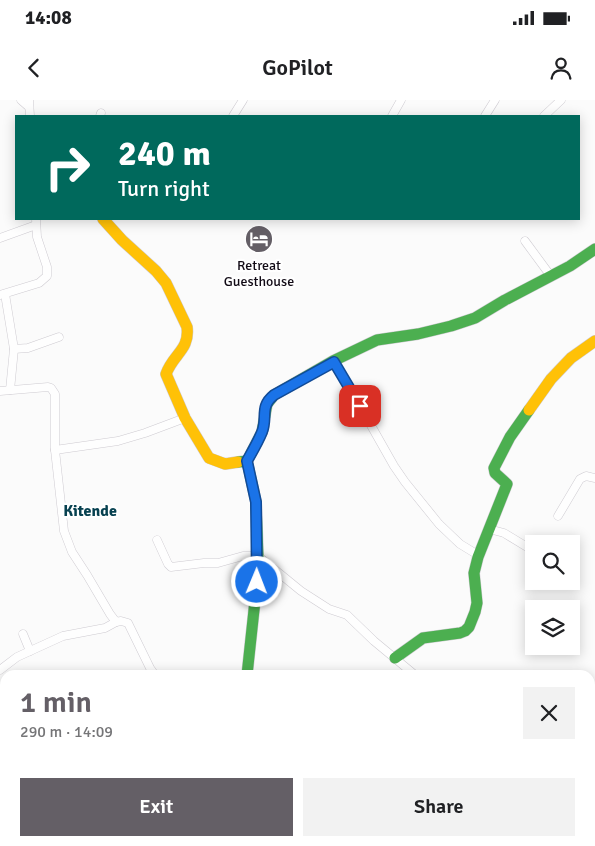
<!DOCTYPE html>
<html lang="en">
<head>
<meta charset="utf-8">
<style>
  :root { --surface:#fff; --page:#f2f2f2; --text:#202124; --muted:#757577; --accent:#645f66 }
  body { margin:0; font-family:Signika,sans-serif; background:var(--page); color:var(--text); height:100vh; display:flex; flex-direction:column; font-size:19px; white-space:nowrap }
  * { box-sizing:border-box; margin:0 }
  p { font-size:16px; color:var(--muted) }
  .icon { flex:none; width:28px; height:28px; fill:none; stroke:currentColor; stroke-width:2; stroke-linecap:round; stroke-linejoin:round }
  .map { position:relative; flex:1; overflow:hidden }
  .details { position:absolute; left:0px; top:570px; width:595px; height:176px; display:flex; flex-direction:column; background:var(--surface); border-radius:15px 15px 0 0; box-shadow:0 2px 12px #0003 }
  .details>* { flex:none }
  .hud { position:absolute; left:15px; top:15px; width:565px; height:105px; border-radius:0px; box-shadow:0 2px 12px #0003; background:#00695c; color:#fff; overflow:hidden }
  .fabs { position:absolute; left:525px; top:435px; display:grid; gap:10px }
  .fabs a { display:grid; place-items:center; width:55px; height:55px; border-radius:0px; background:var(--surface); box-shadow:0 2px 12px #0003; font-size:25px }
  .pin { position:absolute; display:grid; place-items:center; width:42px; height:42px; color:#fff; margin:-21px; border-radius:10px; box-shadow:0 2px 8px #0006 }
  .me { position:absolute; width:55px; margin:-28px; rotate:1deg; stroke-linejoin:round; filter:drop-shadow(0 0 4px #0008) }
  .turn { display:flex; align-items:center; gap:18px; height:105px; padding:0 20px; font-size:22px }
  .turn .icon { width:65px; height:65px; stroke-width:2.5 }
  .turn b { display:block; font-size:35px; line-height:42px }
  .round { display:grid; place-items:center; flex:none; width:52px; height:52px; border-radius:0px; background:var(--page) }
  .overview { display:flex; align-items:center; justify-content:space-between; height:85px; padding:0 20px }
  h1 { font-size:30px; font-weight:600; line-height:38px; color:var(--accent) }
  .cta { display:flex; gap:10px; margin-top:auto; padding:10px 20px }
  .cta a { flex:1; height:58px; border-radius:0px; background:var(--accent); color:#fff; font-size:20px; font-weight:600; line-height:58px; text-align:center }
  .cta a+a { background:var(--page); color:var(--text) }
  .status { display:flex; justify-content:space-between; align-items:center; height:35px; padding:0 25px; background:var(--surface); direction:ltr }
  .status svg { height:14px; fill:currentColor }
  header { display:flex; justify-content:space-between; align-items:center; height:65px; padding:0 20px; background:var(--surface); font-size:22px; font-weight:600 }
  .map>svg:first-child { display:block }
  .green { fill:#f2e7f9 }
  .lines { fill:none; stroke-linecap:round; stroke-linejoin:round }
  .street-casing { stroke:#cecbd1; stroke-width:9 }
  .fast-casing { stroke:#cecbd1; stroke-width:12 }
  .slow-casing { stroke:#cecbd1; stroke-width:12 }
  .street { stroke:#fefefe; stroke-width:8 }
  .fast { stroke:#4caf50; stroke-width:11 }
  .slow { stroke:#ffc107; stroke-width:11 }
  .route-casing { stroke:#114b97; stroke-width:12 }
  .route { stroke:#1a73e8; stroke-width:9 }
  .labels { text-anchor:middle; dominant-baseline:central; stroke-width:4.5; stroke-linejoin:round; paint-order:stroke }
  .poi-label { font-size:14px; fill:#120b16; stroke:#fff }
  .quarter-label { font-size:16px; font-weight:bold; fill:#074150; stroke:#fff }
</style>
</head>
<body>
<div class="status"><b>14:08</b><svg viewBox="0 0 49 12"><path d="M0 12V9h3v3zM5 12V6h3v6zM10 12V3h3v9zM15 12V0h3v12zM26 1h20v11H26zM47 4h2v5h-2z"/></svg></div>
<header><svg class="icon" aria-label="back" viewBox="0 0 24 24"><path d="M15 5l-7 7 7 7"/></svg>GoPilot<svg class="icon" aria-label="person" viewBox="0 0 24 24"><circle cx="12" cy="8" r="4"/><path d="M4 21q1-7 8-7t8 7"/></svg></header>
<div class="map">
<svg width="595" height="746" viewBox="0 0 595 746">
  <rect width="100%" height="100%" fill="#fbfbfb"/>
  <path class="green" d="M 93,741 L 235,741 L 226,746 L 95,746 Z"/>
  <g class="lines">
    <defs>
      <g id="street">
        <path d="M 21,0 L 29,7"/>
        <path d="M 29,0 L 30,16"/>
        <path d="M 100,16 L 101,13"/>
        <path d="M 233,16 L 243,0"/>
        <path d="M 392,16 L 401,0"/>
        <path d="M 485,16 L 495,0"/>
        <path d="M 544,16 L 561,0"/>
        <path d="M 0,138 L 36,125"/>
        <path d="M 525,141 L 550,175"/>
        <path d="M 5,194 L 14,249 L 10,290"/>
        <path d="M 0,195 L 39,183 L 47,176 L 47,167 L 37,137 L 36,119"/>
        <path d="M 14,249 L 28,248 L 59,237"/>
        <path d="M 333,261 L 360,306 L 394,366 L 405,382 L 439,424 L 460,444 L 478,455"/>
        <path d="M 0,291 L 48,287 L 51,288 L 55,294 L 55,350 L 64,431 L 72,452 L 87,475 L 110,514 L 116,522 L 121,521 L 128,523 L 150,568 L 155,575"/>
        <path d="M 55,350 L 118,341 L 145,333 L 185,318"/>
        <path d="M 558,416 L 580,379 L 586,376 L 595,378"/>
        <path d="M 489,429 L 504,433 L 532,450"/>
        <path d="M 157,440 L 168,464 L 171,467 L 204,463 L 218,463 L 243,456 L 258,456 L 301,491 L 329,509 L 347,515 L 374,541 L 415,575"/>
        <path d="M 23,534 L 30,551"/>
        <path d="M 0,570 L 17,557 L 63,536 L 105,528 L 116,522"/>
        <path d="M 302,741 L 304,746"/>
      </g>
      <g id="fast">
        <path d="M 247,361 L 262,332 L 267,304 L 274,295 L 333,261 L 377,240 L 418,234 L 451,226 L 475,218 L 505,200 L 570,166 L 595,149"/>
        <path d="M 238,362 L 247,361 L 256,402 L 258,456 L 257,482 L 247,575"/>
        <path d="M 395,558 L 423,538 L 460,533 L 465,531 L 469,527 L 475,512 L 477,503 L 474,473 L 478,457 L 507,384 L 495,373 L 494,368 L 510,337 L 529,310"/>
      </g>
      <g id="slow">
        <path d="M 103,119 L 122,140 L 156,171 L 166,183 L 187,227 C 190,250 173,254 166,274 L 185,318 L 209,358 L 225,364 L 238,362"/>
        <path d="M 529,310 L 551,279 L 571,258 L 595,241"/>
      </g>
    </defs>
    <use href="#street" class="street-casing"/>
    <use href="#fast" class="fast-casing"/>
    <use href="#slow" class="slow-casing"/>
    <use href="#street" class="street"/>
    <use href="#fast" class="fast"/>
    <use href="#slow" class="slow"/>
  </g>
  <g class="lines">
    <defs>
      <path id="route" d="M 257,482 L 256,402 L 247,361 C 252,352 258,342 262,332 C 268,317 259,307 274,295 L 334,262 L 360,306"/>
    </defs>
    <use href="#route" class="route-casing"/>
    <use href="#route" class="route"/>
  </g>
  <defs>
    <symbol id="hotel-disc" viewBox="-11 -11 22 22"><circle r="9.5" fill="#645f66" stroke="#fff"/><path d="M-6-4.5h1.5V1H6V5H4.5V3h-9V5H-6ZM-4 0a1.8 1.8 0 1 1 3.6 0ZM.5 0V-2.5h3Q6-2.5 6 0Z" fill="#fff"/></symbol>
  </defs>
  <g fill-rule="evenodd">
    <use href="#hotel-disc" x="243" y="123" width="32" height="32"/>
  </g>
  <g class="labels">
    <g class="poi-label">
      <text x="259" y="165">Retreat<tspan x="259" dy="16">Guesthouse</tspan></text>
    </g>
    <g class="quarter-label">
      <text x="90" y="411">Kitende</text>
    </g>
  </g>
</svg>
<div class="fabs">
<a><svg class="icon" aria-label="search" viewBox="0 0 24 24"><circle cx="10" cy="10" r="6"/><path d="M15 15l6 6"/></svg></a>
<a><svg class="icon" aria-label="layers" viewBox="0 0 24 24"><path d="M12 4l9 5-9 5-9-5zM3 14l9 5 9-5"/></svg></a>
</div>
<div class="pin" style="left:360px;top:306px;background:#d93025"><svg class="icon" aria-label="arrive" viewBox="0 0 24 24"><path d="M6 21V4h12l-3 4 3 4H6"/></svg></div>
<svg class="me" style="left:257px;top:482px" viewBox="-20 -20 40 40"><circle r="17" fill="#1a73e8" stroke="#fff" stroke-width="3"/><path d="M0-11L8 9 0 5-8 9z" fill="#fff"/></svg>
<div class="hud">
<div class="turn"><svg class="icon" aria-label="right" viewBox="0 0 24 24"><path d="M7 20v-9h11M14 6l5 5-5 5"/></svg><div><b>240 m</b>Turn right</div></div>
</div>
<section class="details">
<div class="overview"><div><h1>1 min</h1><p>290 m · 14:09</p></div><a class="round"><svg class="icon" aria-label="close" viewBox="0 0 24 24"><path d="M6 6l12 12M18 6L6 18"/></svg></a></div>
<div class="cta"><a>Exit</a><a>Share</a></div>
</section>
</div>
</body>
</html>
